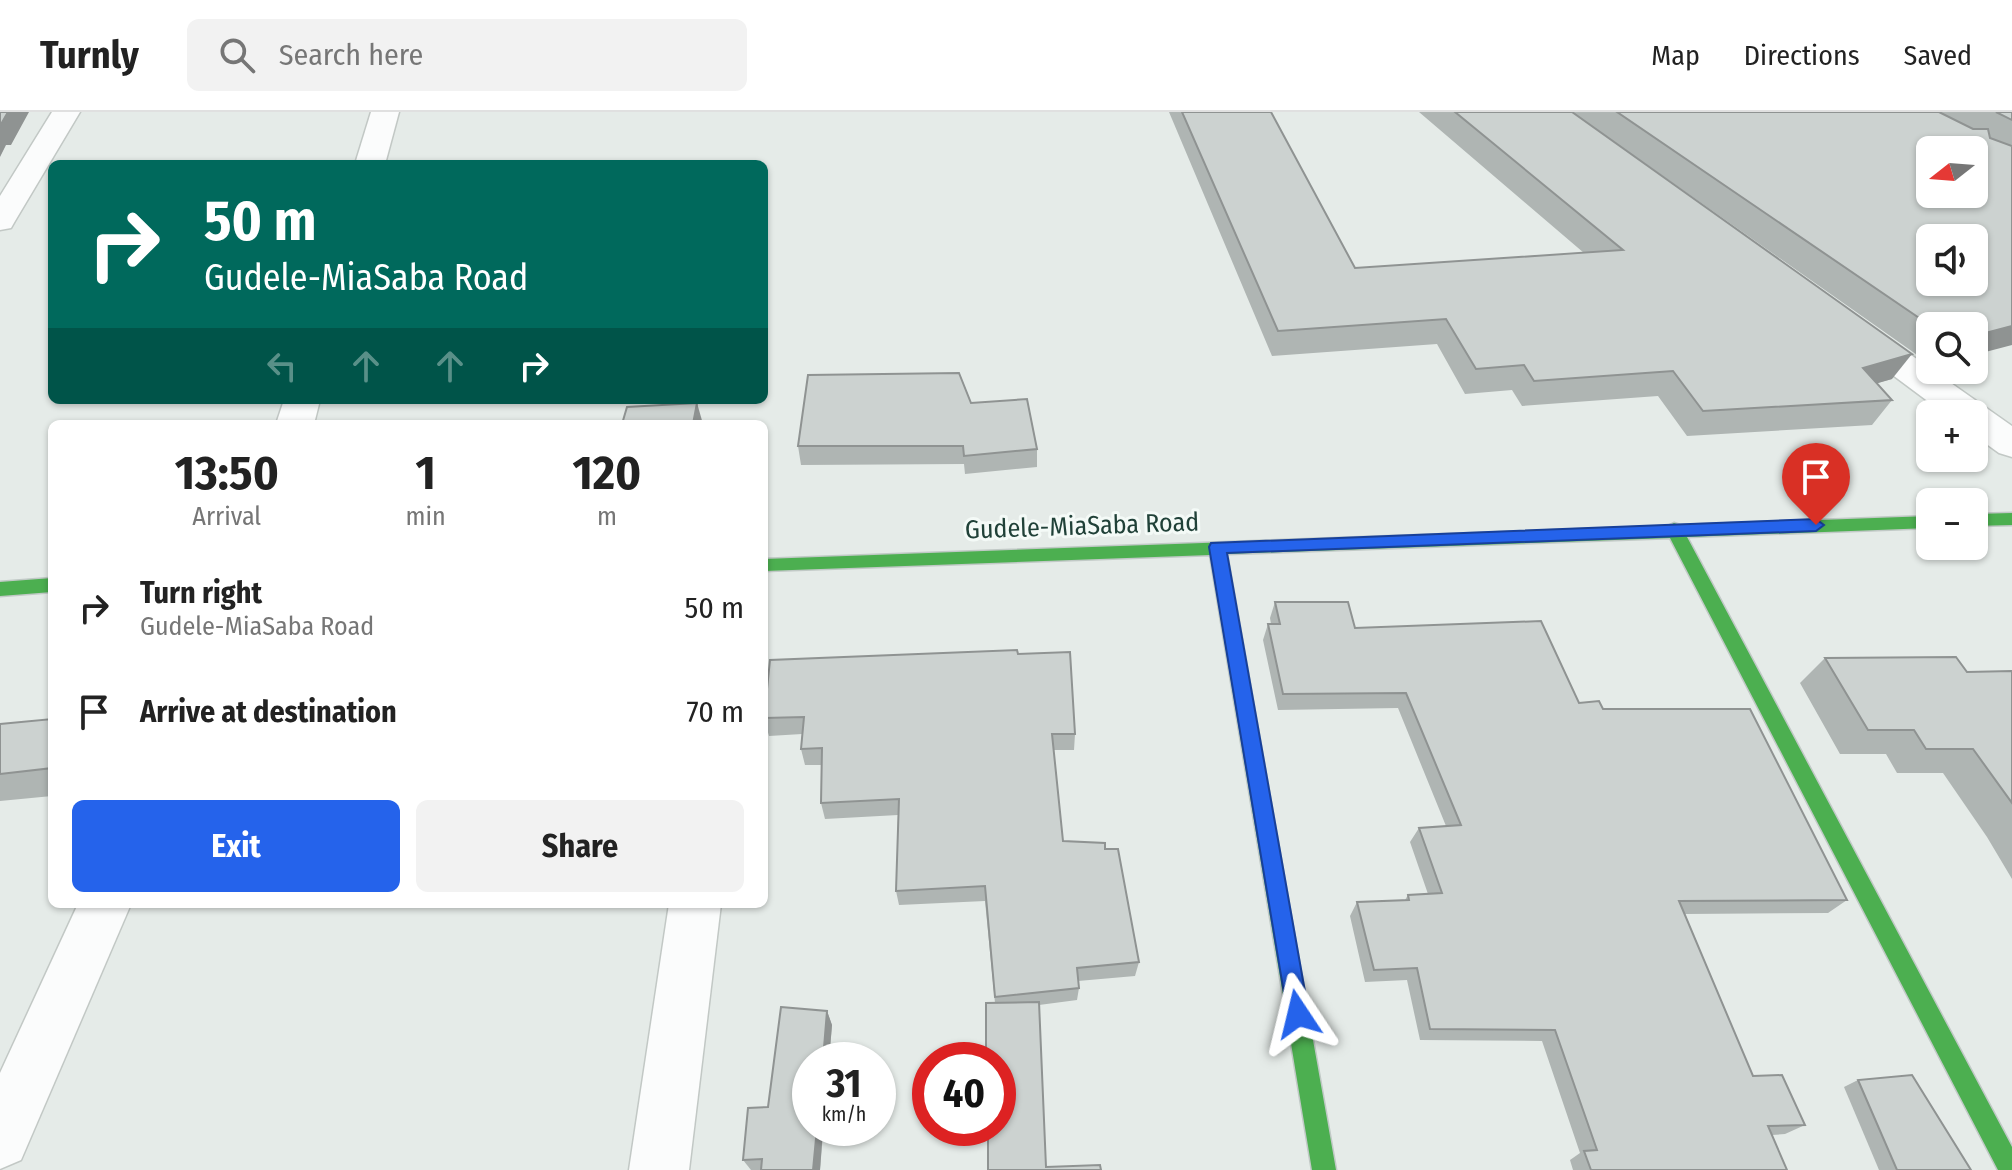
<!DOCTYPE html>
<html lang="en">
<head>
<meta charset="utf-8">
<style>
  :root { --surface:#fff; --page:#f2f2f2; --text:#222; --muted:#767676; --line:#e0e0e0; --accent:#2563eb }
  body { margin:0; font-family:"Fira Sans Condensed",sans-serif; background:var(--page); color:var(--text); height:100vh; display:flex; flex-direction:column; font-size:30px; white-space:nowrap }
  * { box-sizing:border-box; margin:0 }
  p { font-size:26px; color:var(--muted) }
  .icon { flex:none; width:44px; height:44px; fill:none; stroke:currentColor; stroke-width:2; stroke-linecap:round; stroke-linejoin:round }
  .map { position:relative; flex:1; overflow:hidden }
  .details { position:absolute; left:48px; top:308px; width:720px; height:488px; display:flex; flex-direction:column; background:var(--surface); border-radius:12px; box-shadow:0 2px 6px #0004 }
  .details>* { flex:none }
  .banner { position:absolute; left:48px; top:48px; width:720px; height:244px; border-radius:12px; box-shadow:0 2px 6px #0004; background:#00695c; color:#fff; overflow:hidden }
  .needle { width:52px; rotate:253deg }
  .controls { position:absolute; left:1916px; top:24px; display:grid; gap:16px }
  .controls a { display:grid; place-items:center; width:72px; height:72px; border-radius:12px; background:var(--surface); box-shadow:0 2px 6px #0004; font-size:40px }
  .speed { position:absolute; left:792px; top:930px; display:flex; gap:16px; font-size:40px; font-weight:700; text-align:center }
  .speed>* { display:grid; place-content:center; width:104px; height:104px; border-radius:50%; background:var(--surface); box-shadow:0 2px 6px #0004; line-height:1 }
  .speed small { font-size:20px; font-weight:400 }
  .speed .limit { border:12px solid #d22; background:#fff; color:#111 }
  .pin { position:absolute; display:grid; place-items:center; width:68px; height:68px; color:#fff; margin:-82px -34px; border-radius:50% 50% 50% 0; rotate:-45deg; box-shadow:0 0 8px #0007 }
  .pin .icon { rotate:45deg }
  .me { position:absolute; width:88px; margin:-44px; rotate:350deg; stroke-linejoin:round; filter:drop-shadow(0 0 6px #0008) }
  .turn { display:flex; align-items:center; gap:28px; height:168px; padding:0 24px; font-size:36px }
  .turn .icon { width:104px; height:104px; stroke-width:2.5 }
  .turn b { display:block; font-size:56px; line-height:68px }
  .lanes { display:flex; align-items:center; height:76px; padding:0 24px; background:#0003; justify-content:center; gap:40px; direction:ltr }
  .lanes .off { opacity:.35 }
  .eta { display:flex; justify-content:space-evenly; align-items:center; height:136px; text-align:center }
  .eta b { font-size:48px; font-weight:700; line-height:56px }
  .action { display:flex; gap:16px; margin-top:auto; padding:16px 24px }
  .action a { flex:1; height:92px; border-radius:12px; background:var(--accent); color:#fff; font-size:32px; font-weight:700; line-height:92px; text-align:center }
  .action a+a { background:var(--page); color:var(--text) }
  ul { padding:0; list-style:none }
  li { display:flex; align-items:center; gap:24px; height:104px; padding:0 24px }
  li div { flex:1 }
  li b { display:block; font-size:30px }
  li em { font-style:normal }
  header { display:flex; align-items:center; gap:48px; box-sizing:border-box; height:112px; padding:0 40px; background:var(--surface); border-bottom:2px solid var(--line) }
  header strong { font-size:38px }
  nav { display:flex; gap:44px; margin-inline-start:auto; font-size:28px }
  .search { width:560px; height:72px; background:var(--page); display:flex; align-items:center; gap:20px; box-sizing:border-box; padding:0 28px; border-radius:12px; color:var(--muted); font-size:30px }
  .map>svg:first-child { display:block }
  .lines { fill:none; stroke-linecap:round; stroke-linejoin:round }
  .street-casing { stroke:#c2c8c5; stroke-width:3 }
  .fast-casing { stroke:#c1c9c6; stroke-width:3 }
  .street { fill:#fbfcfc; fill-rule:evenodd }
  .fast { fill:#4caf50; fill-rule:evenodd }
  .wall { fill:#afb5b3 }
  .shaded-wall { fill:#8f9392 }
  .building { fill:#ccd2d0; stroke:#8f9392; stroke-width:2; fill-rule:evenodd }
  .route { fill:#2563eb; stroke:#184099; stroke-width:2 }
  .labels { text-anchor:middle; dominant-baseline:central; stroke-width:6; stroke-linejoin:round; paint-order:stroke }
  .street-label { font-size:26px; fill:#204138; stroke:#f4faf7 }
</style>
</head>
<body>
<header>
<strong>Turnly</strong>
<div class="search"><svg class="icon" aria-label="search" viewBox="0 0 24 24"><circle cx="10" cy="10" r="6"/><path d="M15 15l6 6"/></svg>Search here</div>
<nav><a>Map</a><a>Directions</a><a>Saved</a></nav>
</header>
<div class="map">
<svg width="2012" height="1058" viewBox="0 0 2012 1058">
  <rect width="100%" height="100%" fill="#e5ebe8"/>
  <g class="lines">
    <defs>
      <g id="street">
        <path d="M 52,0 L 80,0 L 15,109 L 11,116 L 0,118 L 0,84 Z"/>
        <path d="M 371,0 L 399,0 L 385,52 L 355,52 Z"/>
        <path d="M 1855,208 L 1867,212 L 2012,314 L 2012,345 L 1999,341 L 1974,323 L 1974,302 L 1945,302 L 1843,226 L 1838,219 L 1843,212 Z"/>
        <path d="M 284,288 L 320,288 L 314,312 L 276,312 Z"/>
        <path d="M 78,792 L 131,792 L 21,1048 L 0,1057 L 0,961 Z"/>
        <path d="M 669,792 L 721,792 L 689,1058 L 629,1058 Z"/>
      </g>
      <g id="fast">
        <path d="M 2012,401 L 2012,413 L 1974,414 L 1974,402 Z"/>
        <path d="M 1930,404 L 1930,416 L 1687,425 L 2012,1035 L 2012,1058 L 1998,1058 L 1670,426 L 1227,442 L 1336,1058 L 1312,1058 L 1210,443 L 764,459 L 764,447 L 1668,414 L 1674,411 L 1680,413 Z"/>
        <path d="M 52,466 L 52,480 L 0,484 L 0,470 Z"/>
      </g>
    </defs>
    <use href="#street" class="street-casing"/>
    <use href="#fast" class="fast-casing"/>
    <use href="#street" class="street"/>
    <use href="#fast" class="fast"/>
  </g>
  <g class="wall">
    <path d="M 1169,0 L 1271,0 L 1355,156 L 1584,141 L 1419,0 L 2012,0 L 2012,233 L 1930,214 L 1930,252 L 1572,0 L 1892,267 L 1877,271 L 1892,288 L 1872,313 L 1687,324 L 1658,284 L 1522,294 L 1512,278 L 1465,282 L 1437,232 L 1272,244 Z"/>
    <path d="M 971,291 L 1037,337 L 1037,355 L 965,362 L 964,352 L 801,353 L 798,334 Z"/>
    <path d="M 1275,490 L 1579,591 L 1603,597 L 1847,788 L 1828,801 L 1685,802 L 1753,964 L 1805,1013 L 1785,1022 L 1772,1023 L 1787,1058 L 1573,1058 L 1570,1048 L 1580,1041 L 1542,929 L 1420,928 L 1407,868 L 1365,870 L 1350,804 L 1357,790 L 1405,788 L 1408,783 L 1428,782 L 1410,730 L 1419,716 L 1446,714 L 1398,596 L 1278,598 L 1263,528 L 1268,512 L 1271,512 L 1270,506 Z"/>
    <path d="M 1018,542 L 1075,622 L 1074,638 L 1053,638 L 1063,729 L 1105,737 L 1139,850 L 1135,864 L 1078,869 L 1079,876 L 1077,888 L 1039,893 L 988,1058 L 995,891 L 985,789 L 899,793 L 896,779 L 898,703 L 825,707 L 821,691 L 822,653 L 805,653 L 801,637 L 802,622 L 769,624 L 764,606 Z"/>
    <path d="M 1825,546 L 1967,560 L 2012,559 L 2012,767 L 1987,725 L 1943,661 L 1897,661 L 1886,642 L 1840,642 L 1800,571 Z"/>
    <path d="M 52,607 L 52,684 L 0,689 L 0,612 Z"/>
    <path d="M 827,899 L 832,913 L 820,1058 L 751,1058 L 743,1048 L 768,995 Z"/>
    <path d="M 1858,968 L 1971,1058 L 1879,1058 L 1844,975 Z"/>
  </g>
  <g class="shaded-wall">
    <path d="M 8,0 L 29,0 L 11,33 L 6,33 L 0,45 L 0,14 Z"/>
    <path d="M 2012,214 L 2012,233 L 1974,243 L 1974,224 Z"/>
    <path d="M 1912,242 L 1892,267 L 1844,281 L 1863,256 Z"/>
    <path d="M 697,291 L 703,312 L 693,312 Z"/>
    <path d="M 827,899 L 832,913 L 829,948 L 823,948 Z"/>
    <path d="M 817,1016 L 823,1016 L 820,1058 L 813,1058 Z"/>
  </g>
  <g class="building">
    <path d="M 0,0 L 8,0 L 0,14 Z"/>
    <path d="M 1182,0 L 1271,0 L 1355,156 L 1623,138 L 1455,0 L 1572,0 L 1912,242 L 1863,256 L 1892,288 L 1703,299 L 1673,259 L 1534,269 L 1524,253 L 1476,257 L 1446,207 L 1278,219 Z"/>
    <path d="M 1617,0 L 1939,0 L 1973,17 L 1988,17 L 1990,26 L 2012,34 L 2012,214 L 1974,224 L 1974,214 L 1931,214 ZM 1930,38 L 1974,38 L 1974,82 L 1930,82 ZM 1930,126 L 1974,126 L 1974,170 L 1930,170 Z"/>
    <path d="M 1996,0 L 2012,0 L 2012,8 Z"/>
    <path d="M 959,261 L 971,291 L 1027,287 L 1037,337 L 964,344 L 963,334 L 798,334 L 808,263 Z"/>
    <path d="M 697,291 L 693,312 L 622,312 L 627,295 Z"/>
    <path d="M 1275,490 L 1348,490 L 1355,516 L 1541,509 L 1579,591 L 1599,589 L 1603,597 L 1750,597 L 1847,788 L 1679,789 L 1753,964 L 1782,963 L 1805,1013 L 1768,1014 L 1787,1058 L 1591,1058 L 1584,1039 L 1597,1038 L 1555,918 L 1430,917 L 1417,856 L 1374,858 L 1357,790 L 1409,788 L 1408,783 L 1442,781 L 1419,716 L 1461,713 L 1406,581 L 1283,582 L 1268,512 L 1280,512 Z"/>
    <path d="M 1017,538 L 1018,542 L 1070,540 L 1075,622 L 1052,622 L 1063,729 L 1105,731 L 1105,737 L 1118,737 L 1139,850 L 1077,856 L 1079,876 L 995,885 L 985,774 L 896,779 L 899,687 L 821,691 L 822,636 L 801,637 L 804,605 L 764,606 L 770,548 Z"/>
    <path d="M 1956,545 L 1967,560 L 2012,559 L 2012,691 L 1973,637 L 1926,637 L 1914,618 L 1868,618 L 1825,546 Z"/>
    <path d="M 52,607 L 52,656 L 0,662 L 0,612 Z"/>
    <path d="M 1039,890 L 1046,1055 L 1100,1053 L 1101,1058 L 988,1058 L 988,1016 L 998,1016 L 998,948 L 986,948 L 986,891 Z"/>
    <path d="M 781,895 L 827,899 L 823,948 L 810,948 L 810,1016 L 817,1016 L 813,1058 L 761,1058 L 762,1047 L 743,1048 L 748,996 L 768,995 Z"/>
    <path d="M 1912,963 L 1971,1058 L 1897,1058 L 1858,968 Z"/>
  </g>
  <path class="route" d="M 1816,407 L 1824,413 L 1816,419 L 1227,441 L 1309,902 L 1306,911 L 1298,914 L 1289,911 L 1209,435 L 1211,431 Z"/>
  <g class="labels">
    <g class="street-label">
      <text transform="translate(1082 414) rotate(-2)">Gudele-MiaSaba Road</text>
    </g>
  </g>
</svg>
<div class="controls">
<a><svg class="needle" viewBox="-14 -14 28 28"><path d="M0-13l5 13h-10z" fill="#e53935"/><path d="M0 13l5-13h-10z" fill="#767676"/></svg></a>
<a><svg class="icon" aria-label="sound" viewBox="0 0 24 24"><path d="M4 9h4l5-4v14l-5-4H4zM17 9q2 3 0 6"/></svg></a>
<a><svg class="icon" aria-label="search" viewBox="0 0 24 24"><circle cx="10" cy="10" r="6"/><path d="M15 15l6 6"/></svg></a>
<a>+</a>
<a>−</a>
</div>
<div class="speed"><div>31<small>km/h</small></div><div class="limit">40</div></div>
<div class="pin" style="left:1816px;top:413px;background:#d93025"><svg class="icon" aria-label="arrive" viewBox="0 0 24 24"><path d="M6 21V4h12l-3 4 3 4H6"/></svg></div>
<svg class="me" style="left:1298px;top:902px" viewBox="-20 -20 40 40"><path d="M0-17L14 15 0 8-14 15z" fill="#2563eb" stroke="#fff" stroke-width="4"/></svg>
<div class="banner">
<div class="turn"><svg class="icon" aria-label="right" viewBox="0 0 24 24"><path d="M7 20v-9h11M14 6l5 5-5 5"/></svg><div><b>50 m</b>Gudele-MiaSaba Road</div></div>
<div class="lanes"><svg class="icon off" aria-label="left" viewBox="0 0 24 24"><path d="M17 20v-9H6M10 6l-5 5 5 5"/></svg><svg class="icon off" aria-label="ahead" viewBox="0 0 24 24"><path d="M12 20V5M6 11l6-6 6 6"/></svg><svg class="icon off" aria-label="ahead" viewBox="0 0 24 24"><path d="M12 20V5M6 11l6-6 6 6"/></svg><svg class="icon" aria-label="right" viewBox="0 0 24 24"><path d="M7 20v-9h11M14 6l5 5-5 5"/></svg></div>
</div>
<section class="details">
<div class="eta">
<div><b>13:50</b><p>Arrival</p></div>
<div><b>1</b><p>min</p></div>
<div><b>120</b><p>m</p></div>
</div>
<ul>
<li><svg class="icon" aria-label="right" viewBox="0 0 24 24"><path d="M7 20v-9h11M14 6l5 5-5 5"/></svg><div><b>Turn right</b><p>Gudele-MiaSaba Road</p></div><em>50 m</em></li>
<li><svg class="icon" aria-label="arrive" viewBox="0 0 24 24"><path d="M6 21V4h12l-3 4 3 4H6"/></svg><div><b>Arrive at destination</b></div><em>70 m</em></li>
</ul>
<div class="action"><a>Exit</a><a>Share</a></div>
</section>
</div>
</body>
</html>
